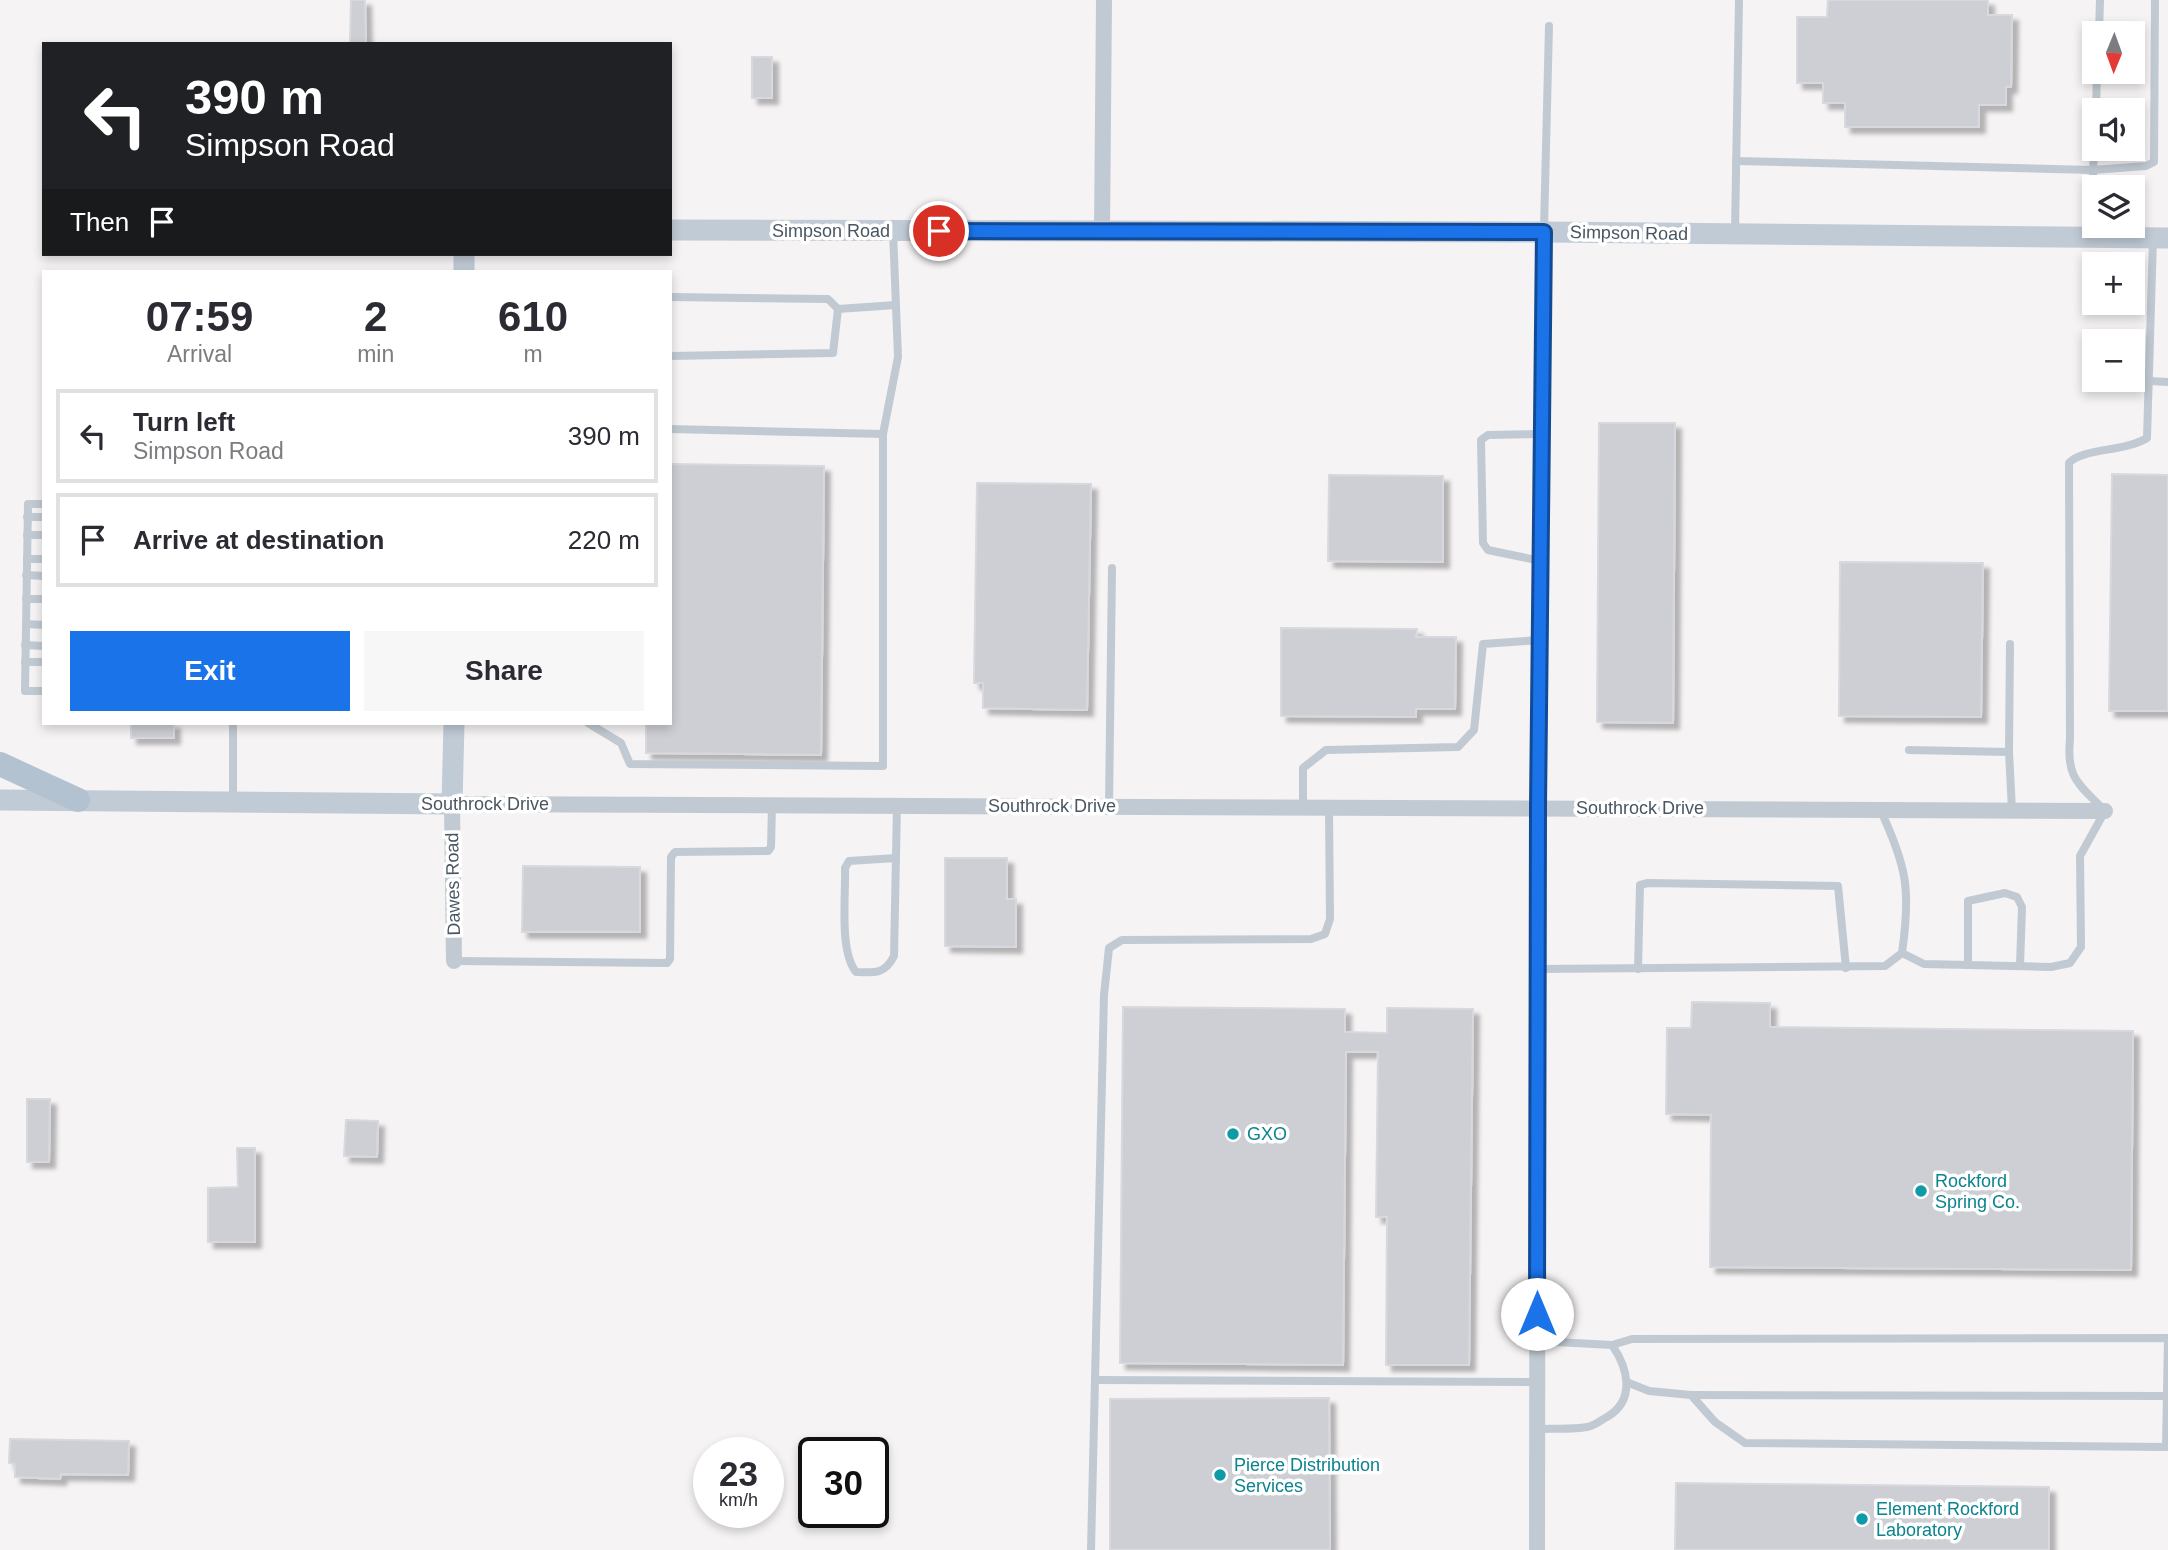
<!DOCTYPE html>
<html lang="en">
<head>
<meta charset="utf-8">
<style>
  :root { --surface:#fff; --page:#f7f7f7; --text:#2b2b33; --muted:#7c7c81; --line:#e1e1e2; --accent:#1a73e8 }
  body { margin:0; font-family:Arial,sans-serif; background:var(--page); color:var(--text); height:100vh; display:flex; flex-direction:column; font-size:26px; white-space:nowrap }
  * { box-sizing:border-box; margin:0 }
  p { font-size:23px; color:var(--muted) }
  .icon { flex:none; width:38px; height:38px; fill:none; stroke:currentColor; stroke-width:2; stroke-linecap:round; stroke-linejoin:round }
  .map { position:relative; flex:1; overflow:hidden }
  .sheet { position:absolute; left:42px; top:270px; width:630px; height:455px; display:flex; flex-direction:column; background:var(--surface); border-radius:0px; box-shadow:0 4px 10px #0003 }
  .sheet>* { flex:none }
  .hud { position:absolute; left:42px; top:42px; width:630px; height:214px; border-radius:0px; box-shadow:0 4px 10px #0003; background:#202124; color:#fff; overflow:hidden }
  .needle { width:46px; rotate:181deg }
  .controls { position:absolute; left:2082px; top:21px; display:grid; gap:14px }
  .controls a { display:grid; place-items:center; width:63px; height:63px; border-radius:0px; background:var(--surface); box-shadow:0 4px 10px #0003; font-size:35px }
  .speed { position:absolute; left:693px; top:1437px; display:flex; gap:14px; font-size:35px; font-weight:700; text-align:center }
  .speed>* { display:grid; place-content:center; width:91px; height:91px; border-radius:50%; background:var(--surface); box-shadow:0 4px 10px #0003; line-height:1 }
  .speed small { font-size:18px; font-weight:400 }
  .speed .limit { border:4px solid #111; border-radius:10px; background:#fff; color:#111 }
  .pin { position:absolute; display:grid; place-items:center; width:60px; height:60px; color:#fff; margin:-30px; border:4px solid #fff; border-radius:50%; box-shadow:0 2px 7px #0007 }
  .me { position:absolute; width:77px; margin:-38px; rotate:0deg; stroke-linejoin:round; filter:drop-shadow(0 0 5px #0008) }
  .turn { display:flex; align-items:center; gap:24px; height:147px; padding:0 28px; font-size:32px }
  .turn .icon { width:91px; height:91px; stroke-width:2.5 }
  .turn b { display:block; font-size:49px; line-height:60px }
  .then { display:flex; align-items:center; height:66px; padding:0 28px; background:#0003; gap:14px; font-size:26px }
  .eta { display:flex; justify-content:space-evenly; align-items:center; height:119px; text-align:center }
  .eta b { font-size:42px; font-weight:700; line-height:49px }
  .cta { display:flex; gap:14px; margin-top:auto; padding:14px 28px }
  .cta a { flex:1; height:80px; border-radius:0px; background:var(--accent); color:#fff; font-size:28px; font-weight:700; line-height:80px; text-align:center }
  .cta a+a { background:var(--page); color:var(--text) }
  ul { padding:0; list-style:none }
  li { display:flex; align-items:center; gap:21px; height:94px; margin:0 14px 10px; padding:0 14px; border:4px solid var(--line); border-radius:0px }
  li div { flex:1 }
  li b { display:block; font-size:26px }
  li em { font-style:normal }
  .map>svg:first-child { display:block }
  .building { fill:#cdcfd5; stroke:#d7d9de; stroke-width:2; filter:url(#shadow) }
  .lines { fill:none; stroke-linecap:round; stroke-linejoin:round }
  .lane { stroke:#c1cad2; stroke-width:8 }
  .street { stroke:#c1cad2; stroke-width:16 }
  .secondary { stroke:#c1cbd6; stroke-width:21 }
  .primary { stroke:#b3c2d1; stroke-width:24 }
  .route-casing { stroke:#114b97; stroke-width:18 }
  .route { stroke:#1a73e8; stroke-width:12 }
  .culture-dot { fill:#0f9aa8; stroke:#fff; stroke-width:2.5 }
  .labels { text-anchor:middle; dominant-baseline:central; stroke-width:7; stroke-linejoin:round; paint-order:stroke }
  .street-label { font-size:18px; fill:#4a5661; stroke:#fff }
  .culture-label { font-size:18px; fill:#0d838f; stroke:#fff; text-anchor:start }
</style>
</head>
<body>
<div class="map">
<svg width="2168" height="1550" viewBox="0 0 2168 1550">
  <defs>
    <filter id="shadow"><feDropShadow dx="6" dy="6" stdDeviation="2" flood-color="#0004"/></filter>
  </defs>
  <rect width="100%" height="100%" fill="#f5f3f3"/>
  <g class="building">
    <path d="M 351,0 L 365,0 L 366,44 L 350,44 Z"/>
    <path d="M 1828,0 L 1988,0 L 1988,15 L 2012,15 L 2011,87 L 2006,87 L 2006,105 L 1979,105 L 1979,127 L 1845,127 L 1845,103 L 1823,103 L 1823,83 L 1797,83 L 1797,17 L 1827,17 Z"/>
    <rect x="752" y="57" width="20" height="41"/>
    <path d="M 1599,423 L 1675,423 L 1673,723 L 1597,722 Z"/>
    <path d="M 670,464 L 824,466 L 821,755 L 646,753 L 646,723 L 670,723 Z"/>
    <path d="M 2112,474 L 2168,475 L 2168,711 L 2109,711 Z"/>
    <path d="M 1329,475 L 1443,476 L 1443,562 L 1328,561 Z"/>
    <path d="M 977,483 L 1091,484 L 1087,710 L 983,708 L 983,683 L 974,683 Z"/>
    <path d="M 1840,562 L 1983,563 L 1981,717 L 1839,716 Z"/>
    <path d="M 1281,628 L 1417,629 L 1416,637 L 1456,637 L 1455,709 L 1416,709 L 1416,717 L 1281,716 Z"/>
    <rect x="131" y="723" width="43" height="15"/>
    <path d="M 945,858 L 1007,858 L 1007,899 L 1016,899 L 1016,947 L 945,946 Z"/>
    <path d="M 523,866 L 640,867 L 640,932 L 522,932 Z"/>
    <path d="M 1692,1002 L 1770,1003 L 1770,1027 L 2133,1031 L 2131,1270 L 1710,1267 L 1711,1115 L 1666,1114 L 1667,1028 L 1691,1028 Z"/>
    <path d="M 1123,1007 L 1345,1009 L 1345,1032 L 1387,1033 L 1387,1008 L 1473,1009 L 1469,1365 L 1386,1365 L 1387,1217 L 1376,1217 L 1378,1052 L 1346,1052 L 1343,1365 L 1120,1363 Z"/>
    <path d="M 27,1099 L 50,1099 L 49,1162 L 27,1162 Z"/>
    <path d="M 346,1120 L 378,1121 L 377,1157 L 344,1156 Z"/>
    <path d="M 237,1148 L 255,1148 L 255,1242 L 208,1242 L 208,1188 L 238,1187 Z"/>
    <path d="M 1329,1398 L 1330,1550 L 1110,1550 L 1110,1399 Z"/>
    <path d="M 10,1439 L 129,1441 L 128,1475 L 61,1474 L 60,1479 L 15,1477 L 15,1464 L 9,1463 Z"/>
    <path d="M 1676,1483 L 2049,1487 L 2049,1550 L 1675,1550 Z"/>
  </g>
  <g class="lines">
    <g class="lane">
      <path d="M 2099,33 L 2100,0"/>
      <path d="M 2096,110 L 2097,72"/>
      <path d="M 2095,138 L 2093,170 L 2146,166 L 2154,162 L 2155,0"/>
      <path d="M 1736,161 L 2093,170 L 2093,237"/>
      <path d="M 1544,229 L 1549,26"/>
      <path d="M 1735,231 L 1739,0"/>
      <path d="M 670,297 L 828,299 L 838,309 L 896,305"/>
      <path d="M 670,356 L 833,353 L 838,309"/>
      <path d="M 2150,381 L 2168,382"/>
      <path d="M 670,429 L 883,434"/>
      <path d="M 44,504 L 28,504 L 25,691 L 44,691"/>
      <path d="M 27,517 L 44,517"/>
      <path d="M 27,535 L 44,535"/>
      <path d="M 27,559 L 44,559"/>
      <path d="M 1541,561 L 1488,550 L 1483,543 L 1481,440 L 1488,435 L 1542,434"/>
      <path d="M 26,575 L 44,576"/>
      <path d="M 26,599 L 44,599"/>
      <path d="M 26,624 L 44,625"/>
      <path d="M 25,645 L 44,646"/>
      <path d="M 25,662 L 44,662"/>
      <path d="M 588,723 L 621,743 L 630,764 L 883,766 L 883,434 L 898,357 L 893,231"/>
      <path d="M 1909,750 L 2009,752 L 2012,810"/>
      <path d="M 2009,752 L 2010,644"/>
      <path d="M 233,802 L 233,723"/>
      <path d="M 1109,806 L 1112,568"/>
      <path d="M 1303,807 L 1303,768 L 1326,750 L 1458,747 L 1474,730 L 1483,644 L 1540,640"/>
      <path d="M 896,858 L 849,861 L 845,868 C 846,896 839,951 856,972 C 875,973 885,974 894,956 L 897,805"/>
      <path d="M 1902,953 L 1924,964 L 2051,967 L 2070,963 L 2081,947 L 2080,856 L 2105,811 C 2079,784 2066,779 2070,739 L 2069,463 C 2083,448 2124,452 2147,438 L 2153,239"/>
      <path d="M 454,961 L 667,963 L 670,959 L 671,857 L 675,852 L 768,851 L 771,847 L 772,805"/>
      <path d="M 1968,965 L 1968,901 L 2005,893 L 2017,897 L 2022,907 L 2020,966"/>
      <path d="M 1537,969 L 1885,966 L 1902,953 C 1911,890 1907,867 1880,809"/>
      <path d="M 1638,969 L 1640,885 L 1648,883 L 1838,886 L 1846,968"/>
      <path d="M 1612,1345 L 1632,1339 L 2168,1338 L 2166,1447 L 1745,1443 L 1715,1422 L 1691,1395 L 1649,1391 L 1629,1383"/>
      <path d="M 1097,1380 L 1537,1382"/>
      <path d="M 1691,1395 L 2167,1396"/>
      <path d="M 1537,1429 C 1553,1428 1571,1430 1587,1427 C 1594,1426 1601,1420 1607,1417 C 1636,1400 1628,1368 1612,1345 L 1537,1341"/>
      <path d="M 1091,1550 L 1104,995 L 1109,948 L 1122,940 L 1311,939 L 1325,934 L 1330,919 L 1329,807"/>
    </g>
    <g class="street">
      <path d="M 1102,232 L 1104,0"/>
      <path d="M 454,961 L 452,804 L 2105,811"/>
      <path d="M 1537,1550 L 1538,807 L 1544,232"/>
    </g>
    <g class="secondary">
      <path d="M 670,230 L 1544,232 L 2168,238"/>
      <path d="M 464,271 L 464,254"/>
      <path d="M 0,800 L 452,804 L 454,723"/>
    </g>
    <path class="primary" d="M 0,764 L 78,800"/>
  </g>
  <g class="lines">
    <defs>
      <path id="route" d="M 939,231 L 1544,232 L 1538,807 L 1537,1314"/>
    </defs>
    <use href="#route" class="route-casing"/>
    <use href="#route" class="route"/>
  </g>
  <g class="culture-dot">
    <circle cx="1233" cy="1134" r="7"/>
    <circle cx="1921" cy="1191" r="7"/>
    <circle cx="1220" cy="1475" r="7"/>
    <circle cx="1862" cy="1519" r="7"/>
  </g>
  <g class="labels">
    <g class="street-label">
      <text x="831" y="231">Simpson Road</text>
      <text transform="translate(1629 233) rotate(1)">Simpson Road</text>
      <text x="485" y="804">Southrock Drive</text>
      <text x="1052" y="806">Southrock Drive</text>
      <text x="1640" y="808">Southrock Drive</text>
      <text transform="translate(453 884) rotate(-91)">Dawes Road</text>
    </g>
    <g class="culture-label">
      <text x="1247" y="1134">GXO</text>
      <text x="1935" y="1181">Rockford<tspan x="1935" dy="21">Spring Co.</tspan></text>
      <text x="1234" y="1465">Pierce Distribution<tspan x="1234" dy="21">Services</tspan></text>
      <text x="1876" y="1509">Element Rockford<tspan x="1876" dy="21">Laboratory</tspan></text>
    </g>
  </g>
</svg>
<div class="controls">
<a><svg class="needle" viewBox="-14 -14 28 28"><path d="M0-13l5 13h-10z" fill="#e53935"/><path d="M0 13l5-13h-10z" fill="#7c7c81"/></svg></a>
<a><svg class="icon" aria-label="sound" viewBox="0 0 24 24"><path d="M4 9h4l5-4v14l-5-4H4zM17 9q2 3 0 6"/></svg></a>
<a><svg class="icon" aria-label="layers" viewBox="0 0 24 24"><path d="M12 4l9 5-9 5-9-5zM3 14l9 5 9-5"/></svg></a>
<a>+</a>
<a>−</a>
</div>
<div class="speed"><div>23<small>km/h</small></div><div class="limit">30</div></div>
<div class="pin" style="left:939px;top:231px;background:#d93025"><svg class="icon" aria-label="arrive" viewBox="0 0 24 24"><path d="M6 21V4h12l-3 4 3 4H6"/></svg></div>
<svg class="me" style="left:1537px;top:1314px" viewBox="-20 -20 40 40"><circle r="19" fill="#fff"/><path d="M0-13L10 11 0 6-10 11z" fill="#1a73e8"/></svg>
<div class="hud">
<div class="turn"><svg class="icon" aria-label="left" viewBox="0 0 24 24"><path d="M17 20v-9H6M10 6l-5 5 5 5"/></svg><div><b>390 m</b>Simpson Road</div></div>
<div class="then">Then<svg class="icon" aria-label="arrive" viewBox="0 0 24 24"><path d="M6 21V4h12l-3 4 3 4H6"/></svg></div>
</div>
<section class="sheet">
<div class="eta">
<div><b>07:59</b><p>Arrival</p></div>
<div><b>2</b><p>min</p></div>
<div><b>610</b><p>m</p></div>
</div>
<ul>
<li><svg class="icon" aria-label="left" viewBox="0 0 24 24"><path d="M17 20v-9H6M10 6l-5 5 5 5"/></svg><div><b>Turn left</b><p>Simpson Road</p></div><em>390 m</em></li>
<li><svg class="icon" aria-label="arrive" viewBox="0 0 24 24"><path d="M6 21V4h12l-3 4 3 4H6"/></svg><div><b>Arrive at destination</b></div><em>220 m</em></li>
</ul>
<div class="cta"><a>Exit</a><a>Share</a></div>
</section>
</div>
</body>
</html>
